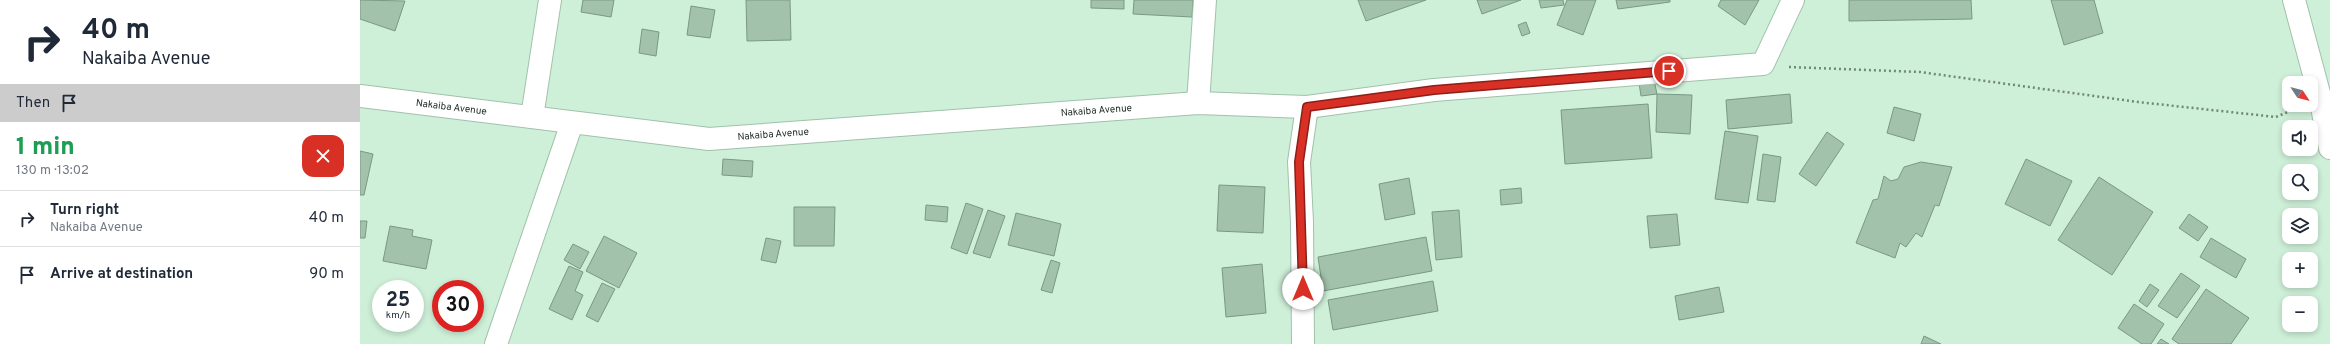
<!DOCTYPE html>
<html lang="en">
<head>
<meta charset="utf-8">
<style>
  :root { --surface:#fff; --page:#f2f2f3; --text:#1f2937; --muted:#747a83; --line:#e0e1e3 }
  body { margin:0; font-family:Overpass,sans-serif; background:var(--page); color:var(--text); height:100vh; display:flex; flex-direction:column; font-size:15px; white-space:nowrap }
  * { box-sizing:border-box; margin:0 }
  p { font-size:13px; color:var(--muted) }
  .icon { flex:none; width:22px; height:22px; fill:none; stroke:currentColor; stroke-width:2; stroke-linecap:round; stroke-linejoin:round }
  .map { position:relative; flex:1; overflow:hidden }
  .drawer { display:flex; flex-direction:column; background:var(--surface); width:360px }
  .drawer>* { flex:none }
  .top-card { background:#fff; color:var(--text); overflow:hidden }
  .needle { width:26px; rotate:126deg }
  .controls { position:absolute; left:1922px; top:76px; display:grid; gap:8px }
  .controls a { display:grid; place-items:center; width:36px; height:36px; border-radius:8px; background:var(--surface); box-shadow:0 2px 6px #0003; font-size:20px }
  .speed { position:absolute; left:12px; top:280px; display:flex; gap:8px; font-size:20px; font-weight:700; text-align:center }
  .speed>* { display:grid; place-content:center; width:52px; height:52px; border-radius:50%; background:var(--surface); box-shadow:0 2px 6px #0003; line-height:1 }
  .speed small { font-size:10px; font-weight:400 }
  .speed .limit { border:6px solid #d22; background:#fff; color:#111 }
  .pin { position:absolute; display:grid; place-items:center; width:34px; height:34px; color:#fff; margin:-17px; border:2px solid #fff; border-radius:50%; box-shadow:0 1px 4px #0007 }
  .me { position:absolute; width:44px; margin:-22px; rotate:0deg; stroke-linejoin:round; filter:drop-shadow(0 0 3px #0008) }
  .turn { display:flex; align-items:center; gap:14px; height:84px; padding:0 16px; font-size:18px }
  .turn .icon { width:52px; height:52px; stroke-width:2.5 }
  .turn b { display:block; font-size:28px; line-height:34px }
  .then { display:flex; align-items:center; height:38px; padding:0 16px; background:#0003; gap:8px; font-size:15px }
  .round { display:grid; place-items:center; flex:none; width:42px; height:42px; border-radius:12px; background:var(--page) }
  .overview { display:flex; align-items:center; justify-content:space-between; height:68px; padding:0 16px }
  h1 { font-size:24px; font-weight:800; line-height:30px; color:#1e9e55 }
  ul { padding:0; list-style:none }
  li { display:flex; align-items:center; gap:12px; height:56px; padding:0 16px; border-top:1px solid var(--line) }
  li div { flex:1 }
  li b { display:block; font-size:15px }
  li em { font-style:normal }
  main { display:flex; flex:1; min-height:0 }
  .map>svg:first-child { display:block }
  .building { fill:#a2c2ac; stroke:#7a9983 }
  .lines { fill:none; stroke-linecap:round; stroke-linejoin:round }
  .street-casing { stroke:#a1c1aa; stroke-width:24 }
  .highway-casing { stroke:#a1c1aa; stroke-width:24 }
  .path { stroke:#718778; stroke-width:2.5; stroke-dasharray:2 3; stroke-linecap:butt }
  .street { stroke:#fff; stroke-width:22 }
  .highway { stroke:#fff; stroke-width:22 }
  .route-casing { stroke:#8d1f18; stroke-width:10 }
  .route { stroke:#d93025; stroke-width:7 }
  .labels { text-anchor:middle; dominant-baseline:central; stroke-width:3; stroke-linejoin:round; paint-order:stroke }
  .street-label { font-size:10px; fill:#1d2a21; stroke:#fff }
</style>
</head>
<body>
<main>
<section class="drawer">
<div class="top-card">
<div class="turn"><svg class="icon" aria-label="right" viewBox="0 0 24 24"><path d="M7 20v-9h11M14 6l5 5-5 5"/></svg><div><b>40 m</b>Nakaiba Avenue</div></div>
<div class="then">Then<svg class="icon" aria-label="arrive" viewBox="0 0 24 24"><path d="M6 21V4h12l-3 4 3 4H6"/></svg></div>
</div>
<div class="overview"><div><h1>1 min</h1><p>130 m · 13:02</p></div><a class="round" style="background:#d93025;color:#fff"><svg class="icon" aria-label="close" viewBox="0 0 24 24"><path d="M6 6l12 12M18 6L6 18"/></svg></a></div>
<ul>
<li><svg class="icon" aria-label="right" viewBox="0 0 24 24"><path d="M7 20v-9h11M14 6l5 5-5 5"/></svg><div><b>Turn right</b><p>Nakaiba Avenue</p></div><em>40 m</em></li>
<li><svg class="icon" aria-label="arrive" viewBox="0 0 24 24"><path d="M6 21V4h12l-3 4 3 4H6"/></svg><div><b>Arrive at destination</b></div><em>90 m</em></li>
</ul>
</section>
<div class="map">
<svg width="1970" height="344" viewBox="0 0 1970 344">
  <rect width="100%" height="100%" fill="#ceefd8"/>
  <g class="building">
    <path d="M 0,0 L 45,1 L 35,31 L 0,19 Z"/>
    <path d="M 223,0 L 254,0 L 251,17 L 221,12 Z"/>
    <path d="M 386,0 L 430,0 L 431,40 L 387,41 Z"/>
    <path d="M 731,0 L 764,0 L 764,9 L 731,8 Z"/>
    <path d="M 774,0 L 833,0 L 832,17 L 773,14 Z"/>
    <path d="M 998,0 L 1066,0 L 1006,21 Z"/>
    <path d="M 1117,0 L 1161,0 L 1122,14 Z"/>
    <path d="M 1179,0 L 1203,0 L 1204,5 L 1181,8 Z"/>
    <path d="M 1207,0 L 1236,0 L 1223,35 L 1197,25 Z"/>
    <path d="M 1256,0 L 1310,0 L 1310,2 L 1258,9 Z"/>
    <path d="M 1361,0 L 1399,0 L 1385,25 L 1358,6 Z"/>
    <path d="M 1489,0 L 1611,0 L 1612,19 L 1489,21 Z"/>
    <path d="M 1691,0 L 1734,0 L 1743,33 L 1704,45 Z"/>
    <path d="M 331,6 L 355,10 L 350,38 L 327,35 Z"/>
    <path d="M 1166,22 L 1170,33 L 1162,36 L 1158,25 Z"/>
    <path d="M 282,29 L 299,32 L 296,56 L 279,53 Z"/>
    <path d="M 1294,80 L 1297,94 L 1281,96 L 1279,83 Z"/>
    <path d="M 1297,94 L 1332,95 L 1330,134 L 1296,132 Z"/>
    <path d="M 1430,94 L 1432,123 L 1368,129 L 1366,100 Z"/>
    <path d="M 1288,104 L 1292,158 L 1205,164 L 1201,110 Z"/>
    <path d="M 1534,107 L 1561,114 L 1554,141 L 1527,133 Z"/>
    <path d="M 1365,131 L 1398,136 L 1388,203 L 1355,199 Z"/>
    <path d="M 1467,132 L 1484,144 L 1456,186 L 1439,174 Z"/>
    <path d="M 0,151 L 13,154 L 4,195 L 0,195 Z"/>
    <path d="M 1403,154 L 1421,157 L 1415,202 L 1397,200 Z"/>
    <path d="M 363,159 L 393,161 L 392,177 L 362,175 Z"/>
    <path d="M 1666,159 L 1712,181 L 1690,226 L 1645,204 Z"/>
    <path d="M 1561,162 L 1592,167 L 1579,206 L 1575,205 L 1562,237 L 1556,233 L 1546,247 L 1540,243 L 1535,258 L 1496,243 L 1513,200 L 1518,199 L 1524,176 L 1531,181 L 1538,179 L 1544,167 Z"/>
    <path d="M 1739,177 L 1793,212 L 1752,275 L 1698,240 Z"/>
    <path d="M 1049,178 L 1055,214 L 1025,220 L 1019,184 Z"/>
    <path d="M 859,185 L 905,187 L 903,233 L 857,231 Z"/>
    <path d="M 1161,188 L 1162,203 L 1141,205 L 1140,190 Z"/>
    <path d="M 606,203 L 623,209 L 607,254 L 591,248 Z"/>
    <path d="M 566,205 L 588,207 L 587,222 L 565,220 Z"/>
    <path d="M 434,207 L 475,207 L 474,246 L 434,246 Z"/>
    <path d="M 628,210 L 645,216 L 630,258 L 613,253 Z"/>
    <path d="M 1099,210 L 1102,257 L 1076,260 L 1072,212 Z"/>
    <path d="M 656,213 L 701,224 L 694,256 L 648,245 Z"/>
    <path d="M 1317,214 L 1320,245 L 1290,248 L 1287,216 Z"/>
    <path d="M 1829,214 L 1848,227 L 1838,241 L 1819,228 Z"/>
    <path d="M 0,221 L 7,221 L 5,238 L 0,238 Z"/>
    <path d="M 30,226 L 53,230 L 52,236 L 72,240 L 66,269 L 23,261 Z"/>
    <path d="M 244,236 L 277,253 L 259,288 L 226,271 Z"/>
    <path d="M 1066,237 L 1072,271 L 963,291 L 958,257 Z"/>
    <path d="M 406,238 L 421,241 L 416,263 L 401,260 Z"/>
    <path d="M 1851,238 L 1886,259 L 1876,278 L 1840,257 Z"/>
    <path d="M 213,244 L 229,252 L 220,269 L 204,260 Z"/>
    <path d="M 691,260 L 700,263 L 692,293 L 681,290 Z"/>
    <path d="M 902,264 L 906,313 L 866,317 L 862,268 Z"/>
    <path d="M 209,266 L 223,272 L 215,291 L 223,295 L 212,320 L 189,309 Z"/>
    <path d="M 1821,273 L 1840,286 L 1817,318 L 1798,306 Z"/>
    <path d="M 1073,281 L 1078,311 L 973,330 L 968,300 Z"/>
    <path d="M 242,283 L 255,289 L 238,322 L 226,316 Z"/>
    <path d="M 1790,284 L 1799,290 L 1787,307 L 1779,301 Z"/>
    <path d="M 1359,287 L 1364,312 L 1319,320 L 1315,296 Z"/>
    <path d="M 1846,289 L 1889,318 L 1871,344 L 1819,344 L 1812,339 Z"/>
    <path d="M 1774,304 L 1804,324 L 1791,344 L 1782,344 L 1758,328 Z"/>
    <path d="M 1564,336 L 1581,344 L 1561,344 Z"/>
    <path d="M 1801,339 L 1809,344 L 1797,344 Z"/>
  </g>
  <g class="lines">
    <defs>
      <g id="street">
        <path id="s1" d="M 0,96 L 349,139 L 838,103 L 947,107 L 1074,90 L 1403,64 L 1433,0"/>
        <path d="M 838,103 L 845,0"/>
        <path d="M 172,117 L 190,0"/>
        <path d="M 136,344 L 212,123"/>
        <path d="M 943,344 L 942,222 L 939,162 L 947,107"/>
      </g>
      <path id="highway" d="M 1934,0 L 1960,97 L 1970,148"/>
    </defs>
    <use href="#street" class="street-casing"/>
    <use href="#highway" class="highway-casing"/>
    <path class="path" d="M 1429,67 L 1560,72 L 1778,102 L 1916,117 L 1937,108"/>
    <use href="#street" class="street"/>
    <use href="#highway" class="highway"/>
  </g>
  <g class="lines">
    <defs>
      <path id="route" d="M 943,289 L 939,162 L 947,107 L 1074,90 L 1309,71"/>
    </defs>
    <use href="#route" class="route-casing"/>
    <use href="#route" class="route"/>
  </g>
  <g class="labels">
    <g class="street-label">
      <text stroke="none"><textPath href="#s1" startOffset="92">Nakaiba Avenue</textPath></text>
      <text stroke="none"><textPath href="#s1" startOffset="740">Nakaiba Avenue</textPath></text>
      <text stroke="none"><textPath href="#s1" startOffset="416">Nakaiba Avenue</textPath></text>
    </g>
  </g>
</svg>
<div class="controls">
<a><svg class="needle" viewBox="-14 -14 28 28"><path d="M0-13l5 13h-10z" fill="#e53935"/><path d="M0 13l5-13h-10z" fill="#747a83"/></svg></a>
<a><svg class="icon" aria-label="sound" viewBox="0 0 24 24"><path d="M4 9h4l5-4v14l-5-4H4zM17 9q2 3 0 6"/></svg></a>
<a><svg class="icon" aria-label="search" viewBox="0 0 24 24"><circle cx="10" cy="10" r="6"/><path d="M15 15l6 6"/></svg></a>
<a><svg class="icon" aria-label="layers" viewBox="0 0 24 24"><path d="M12 4l9 5-9 5-9-5zM3 14l9 5 9-5"/></svg></a>
<a>+</a>
<a>−</a>
</div>
<div class="speed"><div>25<small>km/h</small></div><div class="limit">30</div></div>
<div class="pin" style="left:1309px;top:71px;background:#d93025"><svg class="icon" aria-label="arrive" viewBox="0 0 24 24"><path d="M6 21V4h12l-3 4 3 4H6"/></svg></div>
<svg class="me" style="left:943px;top:289px" viewBox="-20 -20 40 40"><circle r="19" fill="#fff"/><path d="M0-13L10 11 0 6-10 11z" fill="#d93025"/></svg>
</div>
</main>
</body>
</html>
